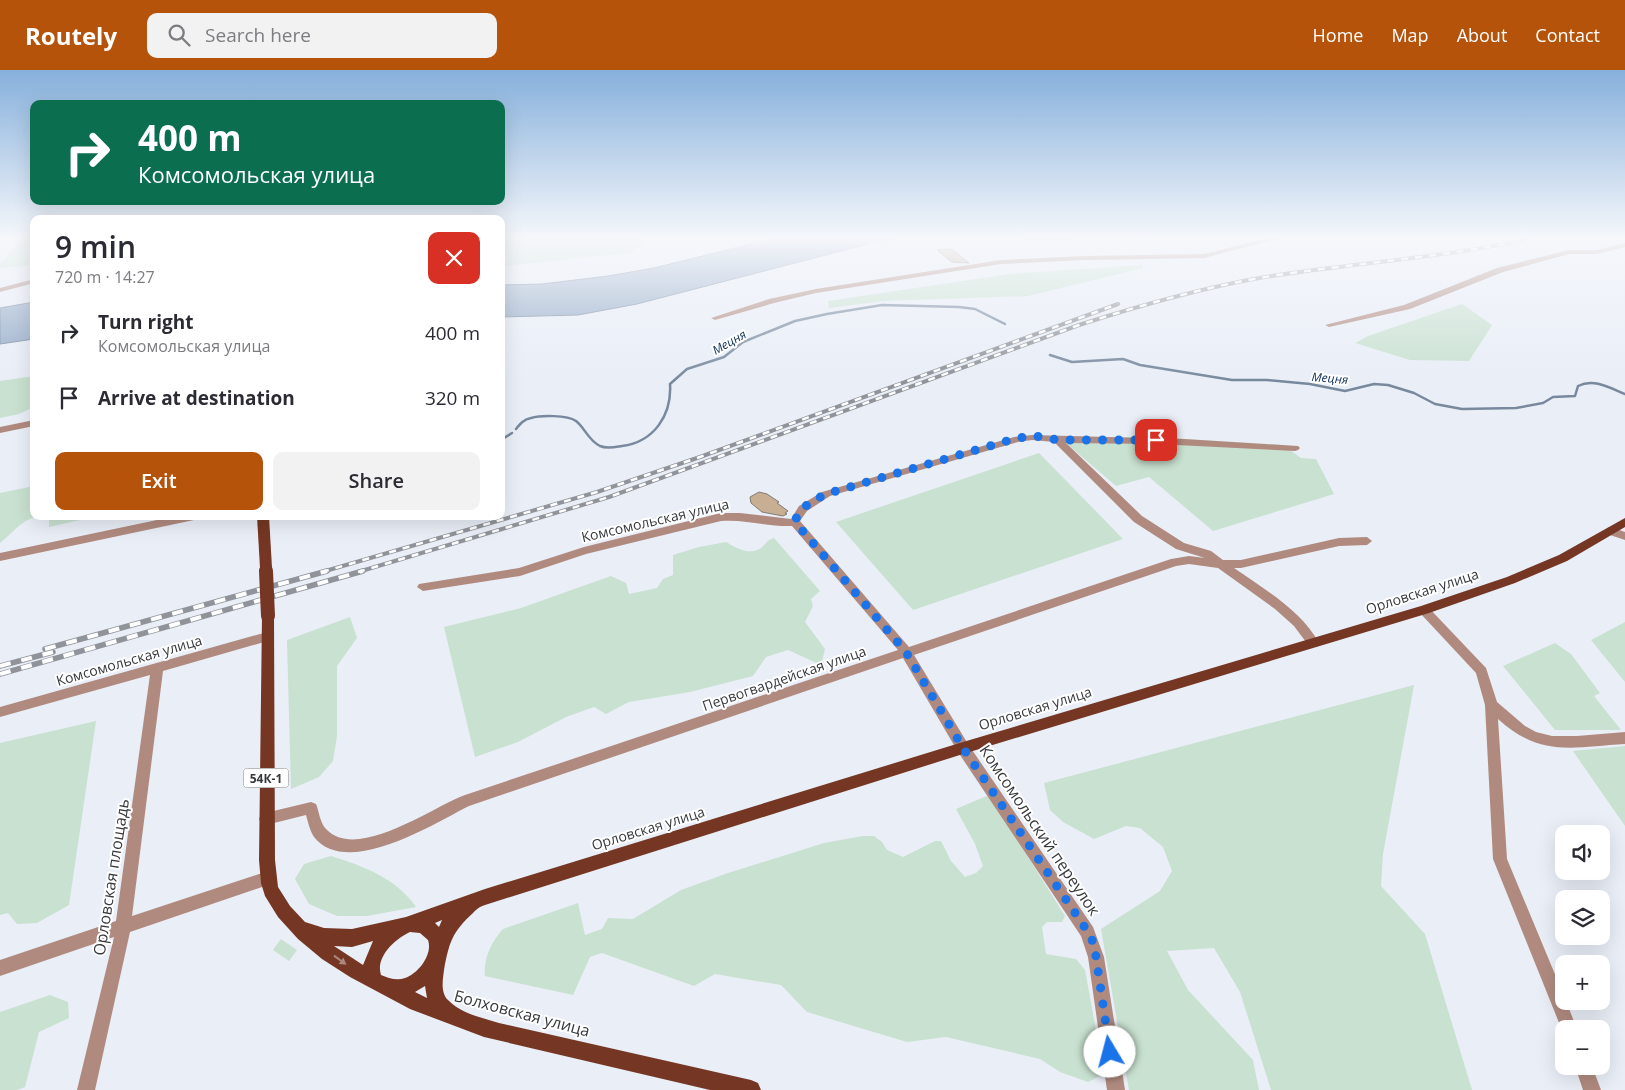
<!DOCTYPE html>
<html lang="en">
<head>
<meta charset="utf-8">
<style>
  :root { --surface:#fff; --page:#f2f2f3; --text:#2b2b33; --muted:#7c7c81; --accent:#b45309 }
  body { margin:0; font-family:"Open Sans",sans-serif; background:var(--page); color:var(--text); height:100vh; display:flex; flex-direction:column; font-size:19px; white-space:nowrap }
  * { box-sizing:border-box; margin:0 }
  p { font-size:16px; color:var(--muted) }
  .icon { flex:none; width:28px; height:28px; fill:none; stroke:currentColor; stroke-width:2; stroke-linecap:round; stroke-linejoin:round }
  .map { position:relative; flex:1; overflow:hidden }
  .side { position:absolute; left:30px; top:145px; width:475px; height:305px; display:flex; flex-direction:column; background:var(--surface); border-radius:10px; box-shadow:0 5px 20px #0002 }
  .side>* { flex:none }
  .guide { position:absolute; left:30px; top:30px; width:475px; height:105px; border-radius:10px; box-shadow:0 5px 20px #0002; background:#0b6e4f; color:#fff; overflow:hidden }
  .tools { position:absolute; left:1555px; top:755px; display:grid; gap:10px }
  .tools a { display:grid; place-items:center; width:55px; height:55px; border-radius:10px; background:var(--surface); box-shadow:0 5px 20px #0002; font-size:25px }
  .pin { position:absolute; display:grid; place-items:center; width:42px; height:42px; color:#fff; margin:-21px; border-radius:10px; box-shadow:0 2px 8px #0006 }
  .me { position:absolute; width:55px; margin:-28px; rotate:352deg; stroke-linejoin:round; filter:drop-shadow(0 0 4px #0008) }
  .turn { display:flex; align-items:center; gap:18px; height:105px; padding:0 25px; font-size:22px }
  .turn .icon { width:65px; height:65px; stroke-width:2.5 }
  .turn b { display:block; font-size:35px; line-height:42px }
  .round { display:grid; place-items:center; flex:none; width:52px; height:52px; border-radius:10px; background:var(--page) }
  .overview { display:flex; align-items:center; justify-content:space-between; height:85px; padding:0 25px }
  h1 { font-size:30px; font-weight:600; line-height:38px }
  .primary-button { display:flex; gap:10px; margin-top:auto; padding:10px 25px }
  .primary-button a { flex:1; height:58px; border-radius:10px; background:var(--accent); color:#fff; font-size:20px; font-weight:600; line-height:58px; text-align:center }
  .primary-button a+a { background:var(--page); color:var(--text) }
  ul { padding:0; list-style:none }
  li { display:flex; align-items:center; gap:15px; height:65px; padding:0 25px }
  li div { flex:1 }
  li b { display:block; font-size:19px }
  li em { font-style:normal }
  header { display:flex; align-items:center; gap:30px; box-sizing:border-box; height:70px; padding:0 25px; background:var(--accent); color:#fff }
  header strong { font-size:24px }
  nav { display:flex; gap:28px; margin-inline-start:auto; font-size:18px }
  .search { width:350px; height:45px; background:var(--page); display:flex; align-items:center; gap:12px; box-sizing:border-box; padding:0 18px; border-radius:10px; color:var(--muted); font-size:19px }
  .map>svg:first-child { display:block }
  .green { fill:#c9e1d0 }
  .water { fill:#94abc8; stroke:#78899e }
  .lines { fill:none; stroke-linecap:round; stroke-linejoin:round }
  .stream { stroke:#78899e; stroke-width:2.5 }
  .building { fill:#c8ae92; stroke:#817b74 }
  .minor { fill:#b08a7f; fill-rule:evenodd }
  .major { fill:#753724; fill-rule:evenodd }
  .rail-far1-casing { stroke:#90949a; stroke-width:4 }
  .rail-casing { stroke:#90949a; stroke-width:5.5 }
  .rail-far1 { stroke:#fff; stroke-width:2.5; stroke-dasharray:7; stroke-linecap:butt }
  .rail { stroke:#fff; stroke-width:4; stroke-dasharray:11; stroke-linecap:butt }
  .major-bridge-far1 { stroke:#753724; stroke-width:11 }
  .major-bridge { stroke:#753724; stroke-width:14 }
  .oneway { fill:#ac877c }
  .route { stroke:#1a73e8; stroke-width:9; stroke-dasharray:0 16.2 }
  .labels { text-anchor:middle; dominant-baseline:central; stroke-width:4; stroke-linejoin:round; paint-order:stroke }
  .far-water-label { font-size:12px; font-style:italic; fill:#0c2f55; stroke:#fff }
  .shield { fill:#fff; stroke:#737477; stroke-width:1 }
  .shield-label { font-size:12px; font-weight:bold; fill:#37393d }
  .street-label { font-size:14px; fill:#37393d; stroke:#fff }
  .near-street-label { font-size:16px; fill:#37393d; stroke:#fff }
</style>
</head>
<body>
<header>
<strong>Routely</strong>
<div class="search"><svg class="icon" aria-label="search" viewBox="0 0 24 24"><circle cx="10" cy="10" r="6"/><path d="M15 15l6 6"/></svg>Search here</div>
<nav><a>Home</a><a>Map</a><a>About</a><a>Contact</a></nav>
</header>
<div class="map">
<svg width="1625" height="1020" viewBox="0 0 1625 1020">
  <rect width="100%" height="100%" fill="#e9eef7"/>
  <g class="green">
    <path d="M 23,168 L 34,168 L 34,195 L 0,198 L 0,194 Z"/>
    <path d="M 501,168 L 645,168 L 643,175 L 629,183 L 504,196 L 501,195 Z"/>
    <path d="M 1018,168 L 1169,168 L 1015,171 Z"/>
    <path d="M 1142,195 L 1143,198 L 1028,226 L 884,231 L 829,238 L 828,231 L 1010,204 Z"/>
    <path d="M 1462,234 L 1492,255 L 1469,291 L 1410,290 L 1355,273 L 1368,266 Z"/>
    <path d="M 34,306 L 34,337 L 19,344 L 0,348 L 0,311 Z"/>
    <path d="M 1059,367 L 1152,367 L 1283,375 L 1301,388 L 1316,389 L 1334,424 L 1213,461 L 1149,407 L 1116,416 Z"/>
    <path d="M 1039,383 L 1123,469 L 913,540 L 836,452 Z"/>
    <path d="M 34,416 L 34,446 L 39,446 C 21,450 15,461 0,473 L 0,423 Z"/>
    <path d="M 49,446 L 98,446 L 49,457 Z"/>
    <path d="M 774,468 L 820,521 L 811,529 L 813,536 L 805,552 L 825,579 L 821,595 L 788,580 L 766,587 L 753,606 L 690,622 L 629,632 L 606,644 L 594,637 L 566,647 L 518,672 L 475,687 L 444,557 L 521,538 L 611,506 L 626,513 L 629,524 L 657,518 L 663,509 L 673,505 L 673,485 L 699,477 L 726,472 C 736,478 750,486 761,478 C 767,473 767,470 774,468 Z"/>
    <path d="M 350,547 L 357,568 L 337,596 L 337,666 L 333,691 L 319,707 L 291,719 L 287,570 Z"/>
    <path d="M 1625,552 L 1625,612 L 1591,570 Z"/>
    <path d="M 1555,573 L 1571,584 L 1600,623 L 1594,626 L 1621,660 L 1555,660 L 1503,596 Z"/>
    <path d="M 1414,615 L 1383,784 L 1381,816 L 1425,864 L 1472,1020 L 1271,1020 L 1240,922 L 1214,878 L 1167,881 L 1188,920 L 1253,990 L 1259,1020 L 1129,1020 L 1101,859 L 1160,821 L 1172,801 L 1163,777 L 1140,758 L 1126,756 L 1094,769 L 1063,752 L 1050,740 L 1044,713 Z"/>
    <path d="M 96,651 L 69,835 L 37,853 L 17,854 L 8,843 L 0,845 L 0,673 Z"/>
    <path d="M 1625,676 L 1625,756 L 1573,681 Z"/>
    <path d="M 989,725 L 1065,846 L 1062,852 L 1047,852 L 1042,857 L 1046,884 L 1076,889 L 1085,900 L 1104,1004 L 1088,1012 L 1060,1002 L 1040,989 L 946,967 L 907,972 L 807,942 L 781,915 L 715,904 L 694,916 L 602,883 L 590,887 L 573,925 L 485,906 C 483,890 491,872 503,859 L 578,833 L 585,865 L 602,859 L 608,848 L 633,849 L 681,820 L 728,803 L 824,773 L 863,766 L 874,766 L 882,772 L 887,780 L 903,787 L 935,771 L 941,771 L 951,791 L 965,807 L 976,803 L 983,796 L 975,774 L 956,739 Z"/>
    <path d="M 331,786 C 363,796 396,808 416,837 L 367,846 L 337,846 L 309,834 L 295,809 L 304,794 Z"/>
    <path d="M 281,869 L 297,880 L 289,891 L 273,880 Z"/>
    <path d="M 50,925 L 68,932 L 69,948 L 39,962 L 25,1017 L 17,1020 L 0,1020 L 0,942 Z"/>
  </g>
  <g class="water">
    <path d="M 775,168 L 897,168 L 872,173 L 637,234 L 578,245 L 501,247 L 501,215 L 542,214 L 608,206 L 654,198 Z"/>
    <path d="M 34,232 L 34,269 L 0,274 L 0,238 Z"/>
  </g>
  <g class="lines">
    <g class="stream">
      <path d="M 1050,285 L 1072,292 L 1123,289 L 1140,295 L 1232,310 L 1267,310 L 1310,314 L 1345,321 L 1374,314 L 1388,315 L 1414,323 L 1435,334 L 1462,339 L 1516,338 L 1543,333 L 1553,327 L 1575,326 L 1578,316 C 1594,308 1610,318 1625,324"/>
      <path d="M 516,359 C 520,354 524,349 531,348 C 541,345 567,345 576,351 C 585,358 588,370 600,376 C 607,379 615,377 622,376 C 654,372 672,345 670,314 L 687,299 L 724,287 L 743,272 L 795,251 L 827,244 L 882,235 L 959,237 L 975,239 L 1005,254"/>
      <path d="M 501,370 L 512,363"/>
    </g>
  </g>
  <g class="building">
    <path d="M 950,179 L 954,181 L 969,193 L 952,192 L 937,180 Z"/>
    <path d="M 759,422 L 767,424 L 779,432 L 777,433 L 788,441 L 785,443 L 787,444 L 783,446 L 762,442 L 751,433 L 750,427 Z"/>
  </g>
  <g class="lines">
    <g class="minor">
      <path d="M 0,168 L 5,168 L 0,172 Z"/>
      <path d="M 1268,168 L 1281,168 L 1204,188 L 1084,190 L 1001,194 L 816,223 L 774,233 L 715,250 L 711,248 L 769,229 L 816,219 L 1001,190 L 1084,186 L 1204,184 Z"/>
      <path d="M 1625,173 L 1625,177 L 1597,184 L 1569,184 L 1503,202 L 1410,239 L 1329,257 L 1325,255 L 1404,235 L 1497,198 L 1569,180 L 1597,180 Z"/>
      <path d="M 34,209 L 34,213 L 0,222 L 0,218 Z"/>
      <path d="M 34,350 L 34,356 L 0,363 L 0,357 Z"/>
      <path d="M 1032,365 L 1184,369 L 1298,376 L 1300,378 L 1298,380 L 1295,381 L 1156,374 L 1066,373 L 1142,446 L 1184,473 L 1211,481 L 1223,490 L 1241,490 L 1339,468 L 1367,467 L 1372,471 L 1367,475 L 1339,476 L 1241,498 L 1234,498 C 1264,519 1301,540 1319,573 L 1317,576 L 1309,576 L 1294,556 L 1275,539 L 1218,498 L 1189,494 L 1176,496 L 914,585 L 968,674 L 1093,857 L 1104,887 L 1125,1020 L 1107,1020 L 1088,887 L 1081,866 L 958,682 L 903,588 L 469,736 C 435,753 347,809 314,767 C 310,761 308,752 306,745 L 266,755 L 261,754 L 259,749 L 261,744 L 311,732 L 316,734 C 319,741 320,753 326,759 C 357,792 432,737 465,725 L 898,580 L 792,456 C 768,457 745,449 721,451 L 586,484 L 520,506 L 423,521 L 417,517 L 419,514 L 519,498 L 584,477 L 721,443 L 740,443 L 791,449 L 799,436 L 822,422 L 1014,367 ZM 1032,370 L 1054,372 L 1134,452 L 1176,479 L 1205,488 L 1189,486 L 1171,489 L 909,577 L 800,451 L 807,441 L 830,426 L 1018,372 Z"/>
      <path d="M 176,446 L 199,446 L 194,450 L 0,491 L 0,483 Z"/>
      <path d="M 1611,457 L 1625,462 L 1625,470 L 1607,464 L 1606,461 L 1607,458 Z"/>
      <path d="M 1424,536 L 1428,537 L 1486,598 L 1497,632 L 1525,656 L 1536,662 L 1552,666 L 1577,666 L 1625,662 L 1625,674 C 1573,677 1541,688 1498,649 L 1507,789 L 1564,926 L 1564,931 L 1566,931 L 1577,959 L 1564,959 L 1564,965 L 1493,789 L 1485,635 L 1476,603 L 1420,543 L 1418,540 L 1420,537 Z"/>
      <path d="M 267,562 L 271,564 L 273,567 L 271,570 L 163,601 L 132,846 L 268,801 L 273,803 L 275,808 L 273,813 L 268,815 L 130,862 L 95,1020 L 77,1020 L 114,867 L 0,906 L 0,890 L 116,851 L 150,605 L 0,647 L 0,637 Z"/>
      <path d="M 1575,996 L 1592,996 L 1601,1020 L 1583,1020 Z"/>
    </g>
    <g class="major">
      <path d="M 257,446 L 269,446 L 272,498 L 266,502 L 260,498 Z"/>
      <path d="M 1625,448 L 1625,457 L 1567,491 L 1515,513 L 1429,543 L 963,684 L 485,835 C 479,837 477,839 473,843 C 452,862 449,873 444,900 C 443,909 440,922 448,930 C 462,944 480,947 499,953 L 751,1010 L 758,1013 L 761,1020 L 710,1020 L 484,967 L 410,939 L 350,907 L 322,889 L 298,869 L 278,847 L 265,826 L 261,813 L 259,790 L 262,546 L 263,543 L 273,543 L 274,546 L 275,790 L 278,817 L 290,836 L 305,852 L 324,858 L 352,859 L 406,847 L 485,819 L 963,672 L 1421,536 L 1507,507 L 1559,485 ZM 442,850 L 439,857 L 435,853 ZM 410,862 L 420,863 L 428,870 C 433,884 419,903 405,908 C 397,911 388,908 381,905 C 375,887 395,869 410,862 ZM 373,871 L 363,895 L 334,876 L 352,877 ZM 425,916 L 427,928 L 415,922 Z"/>
    </g>
    <defs>
      <g id="rail-far1">
        <path d="M 322,502 L 597,422 L 700,387 L 1118,234"/>
        <path d="M 358,502 L 609,427 L 1079,255 C 1138,236 1198,219 1259,208 C 1351,193 1443,188 1534,168"/>
      </g>
      <g id="rail">
        <path d="M 45,579 L 327,501"/>
        <path d="M 0,596 L 53,582"/>
        <path d="M 0,604 L 363,501"/>
      </g>
    </defs>
    <use href="#rail-far1" class="rail-far1-casing"/>
    <use href="#rail" class="rail-casing"/>
    <use href="#rail-far1" class="rail-far1"/>
    <use href="#rail" class="rail"/>
    <path class="major-bridge-far1" d="M 266,498 L 266,502"/>
    <path class="major-bridge" d="M 266,501 L 268,546"/>
  </g>
  <defs><path id="oneway-solid" d="M-6-.8H1V-3.2L6.5 0L1 3.2V.8H-6Z" transform="scale(1.25)"/></defs>
  <use class="oneway" href="#oneway-solid" transform="translate(340 890) rotate(36)"/>
  <linearGradient id="sky" x2="0" y2="1"><stop stop-color="#86b0db"/><stop offset="0.54" stop-color="#f5f7fb"/><stop offset="1" stop-color="#f5f7fb" stop-opacity="0"/></linearGradient>
  <rect width="1625" height="311" fill="url(#sky)"/>
  <g class="lines">
    <path class="route" d="M 1110,982 L 1096,887 L 1094,874 L 1088,862 L 963,678 L 906,582 L 795,452 C 799,437 813,431 826,424 L 1017,368 L 1035,366 L 1058,370 L 1156,370"/>
  </g>
  <g class="labels">
    <g class="far-water-label">
      <text transform="translate(729 272) rotate(-30)">Мецня</text>
      <text transform="translate(1330 308) rotate(5)">Мецня</text>
    </g>
    <rect class="shield" x="243.5" y="698.5" width="45" height="19" rx="4"/>
    <g class="shield-label">
      <text x="266" y="708">54К-1</text>
    </g>
    <g class="street-label">
      <text transform="translate(655 450) rotate(-13)">Комсомольская улица</text>
      <text transform="translate(1422 521) rotate(-18)">Орловская улица</text>
      <text transform="translate(129 590) rotate(-16)">Комсомольская улица</text>
      <text transform="translate(784 608) rotate(-19)">Первогвардейская улица</text>
      <text transform="translate(1035 638) rotate(-17)">Орловская улица</text>
      <text transform="translate(648 758) rotate(-17)">Орловская улица</text>
    </g>
    <g class="near-street-label">
      <text transform="translate(1040 760) rotate(56)">Комсомольский переулок</text>
      <text transform="translate(111 807) rotate(-81)">Орловская площадь</text>
      <text transform="translate(522 943) rotate(15)">Болховская улица</text>
    </g>
  </g>
</svg>
<div class="tools">
<a><svg class="icon" aria-label="sound" viewBox="0 0 24 24"><path d="M4 9h4l5-4v14l-5-4H4zM17 9q2 3 0 6"/></svg></a>
<a><svg class="icon" aria-label="layers" viewBox="0 0 24 24"><path d="M12 4l9 5-9 5-9-5zM3 14l9 5 9-5"/></svg></a>
<a>+</a>
<a>−</a>
</div>
<div class="pin" style="left:1156px;top:370px;background:#d93025"><svg class="icon" aria-label="arrive" viewBox="0 0 24 24"><path d="M6 21V4h12l-3 4 3 4H6"/></svg></div>
<svg class="me" style="left:1110px;top:982px" viewBox="-20 -20 40 40"><circle r="19" fill="#fff"/><path d="M0-13L10 11 0 6-10 11z" fill="#1a73e8"/></svg>
<div class="guide">
<div class="turn"><svg class="icon" aria-label="right" viewBox="0 0 24 24"><path d="M7 20v-9h11M14 6l5 5-5 5"/></svg><div><b>400 m</b>Комсомольская улица</div></div>
</div>
<section class="side">
<div class="overview"><div><h1>9 min</h1><p>720 m · 14:27</p></div><a class="round" style="background:#d93025;color:#fff"><svg class="icon" aria-label="close" viewBox="0 0 24 24"><path d="M6 6l12 12M18 6L6 18"/></svg></a></div>
<ul>
<li><svg class="icon" aria-label="right" viewBox="0 0 24 24"><path d="M7 20v-9h11M14 6l5 5-5 5"/></svg><div><b>Turn right</b><p>Комсомольская улица</p></div><em>400 m</em></li>
<li><svg class="icon" aria-label="arrive" viewBox="0 0 24 24"><path d="M6 21V4h12l-3 4 3 4H6"/></svg><div><b>Arrive at destination</b></div><em>320 m</em></li>
</ul>
<div class="primary-button"><a>Exit</a><a>Share</a></div>
</section>
</div>
</body>
</html>
